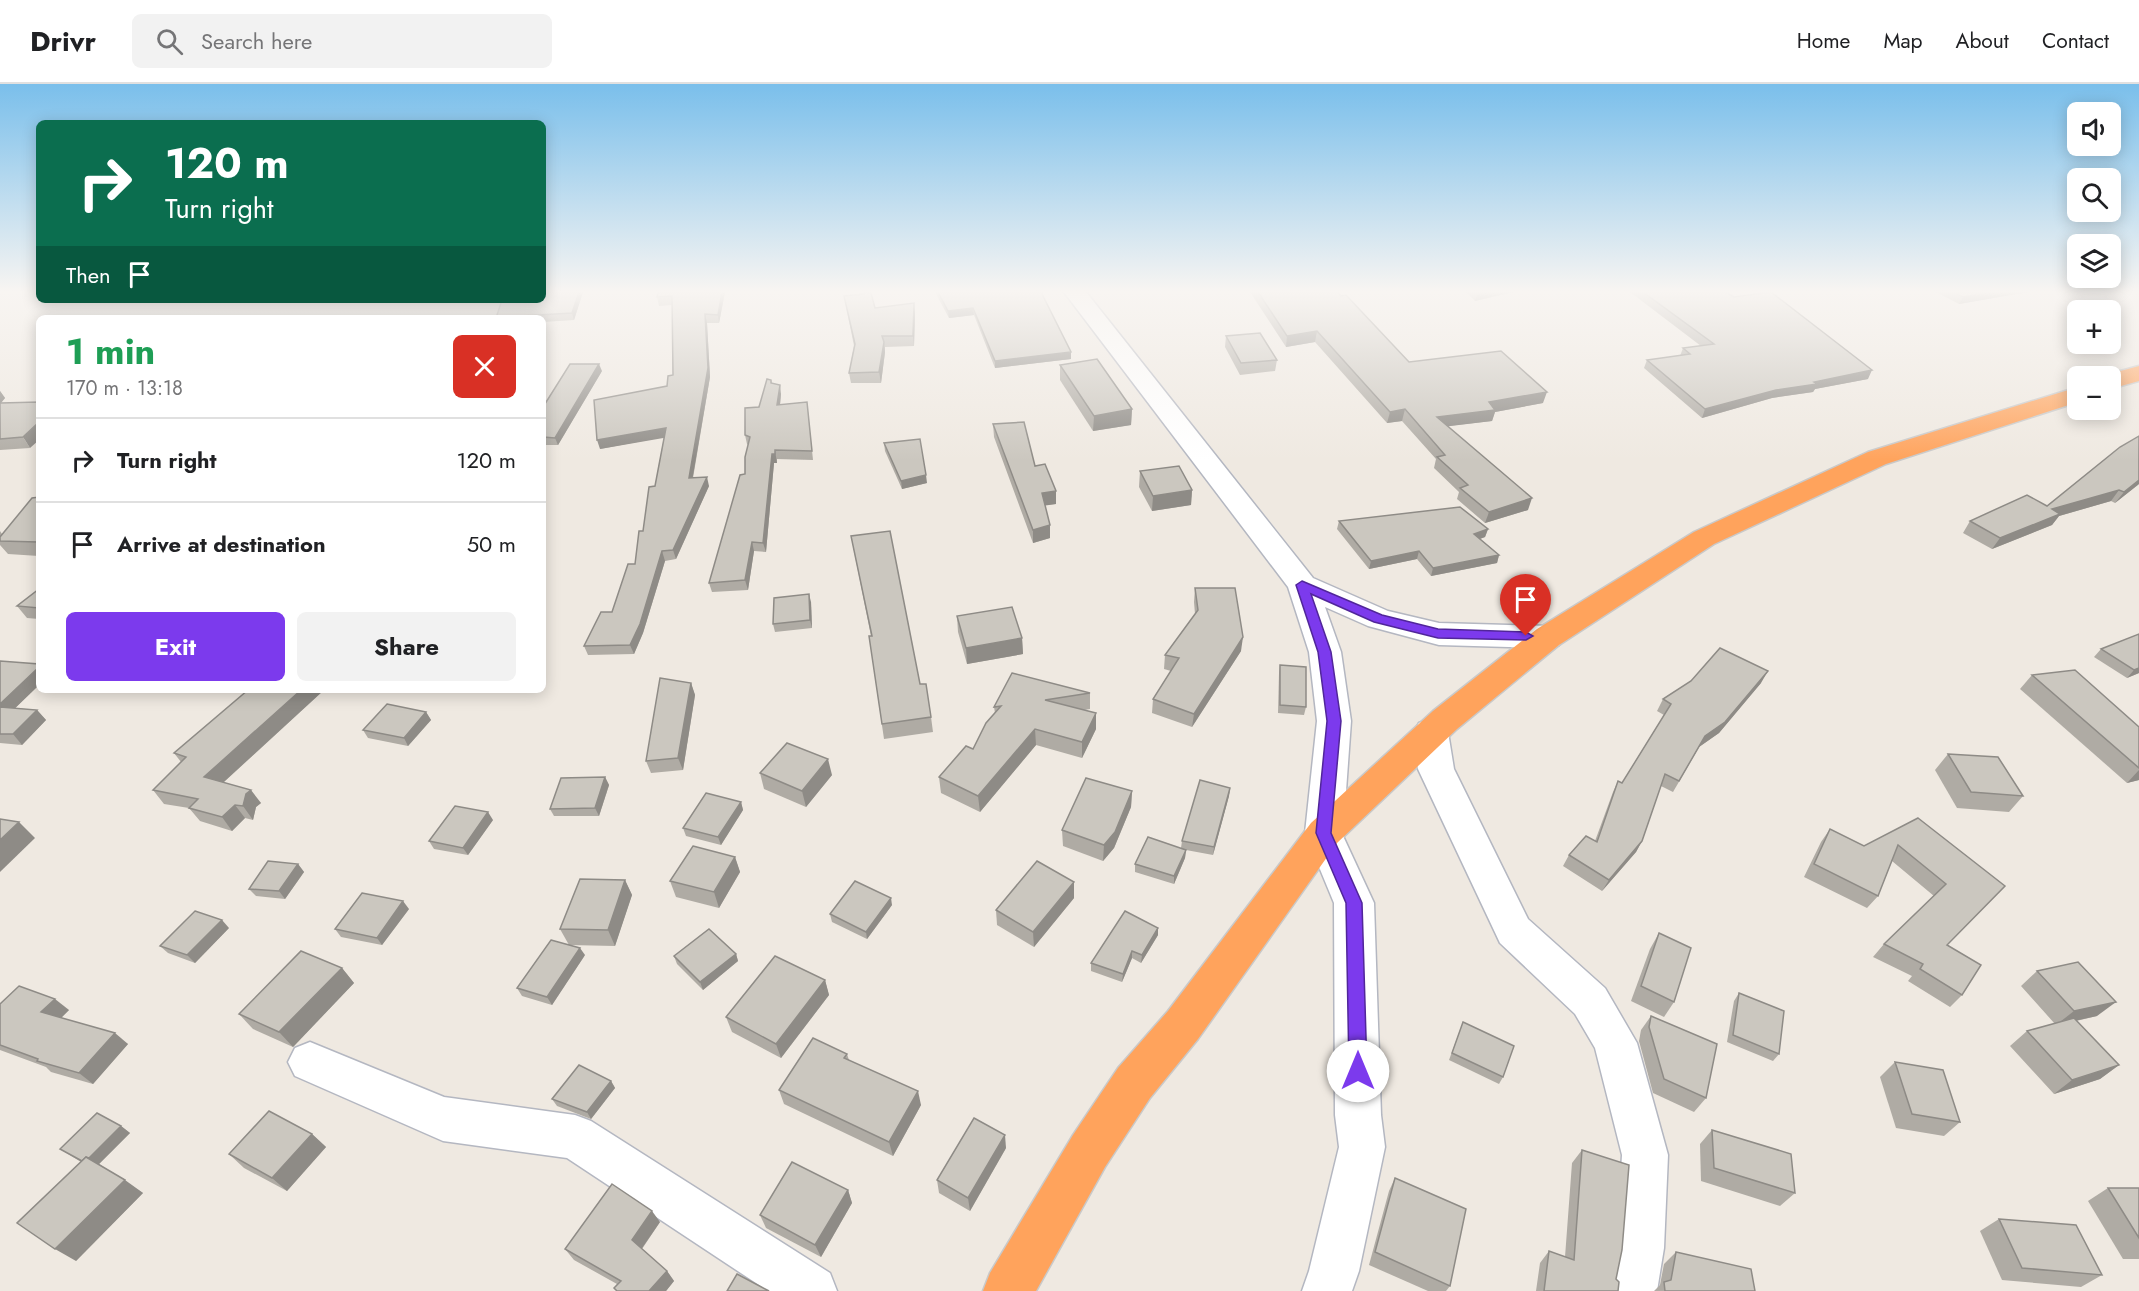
<!DOCTYPE html>
<html lang="en">
<head>
<meta charset="utf-8">
<style>
  :root { --surface:#fff; --page:#f2f2f2; --text:#202124; --muted:#757577; --line:#e0e0e0; --accent:#7c3aed }
  body { margin:0; font-family:Jost,sans-serif; background:var(--page); color:var(--text); height:100vh; display:flex; flex-direction:column; font-size:22px; white-space:nowrap }
  * { box-sizing:border-box; margin:0 }
  p { font-size:20px; color:var(--muted) }
  .icon { flex:none; width:33px; height:33px; fill:none; stroke:currentColor; stroke-width:2; stroke-linecap:round; stroke-linejoin:round }
  .map { position:relative; flex:1; overflow:hidden }
  .drawer { position:absolute; left:36px; top:231px; width:510px; height:378px; display:flex; flex-direction:column; background:var(--surface); border-radius:9px; box-shadow:0 3px 15px #0003 }
  .drawer>* { flex:none }
  .top-card { position:absolute; left:36px; top:36px; width:510px; height:183px; border-radius:9px; box-shadow:0 3px 15px #0003; background:#0b6e4f; color:#fff; overflow:hidden }
  .controls { position:absolute; left:2067px; top:18px; display:grid; gap:12px }
  .controls a { display:grid; place-items:center; width:54px; height:54px; border-radius:9px; background:var(--surface); box-shadow:0 3px 15px #0003; font-size:30px }
  .pin { position:absolute; display:grid; place-items:center; width:51px; height:51px; color:#fff; margin:-62px -26px; border-radius:50% 50% 50% 0; rotate:-45deg; box-shadow:0 0 6px #0007 }
  .pin .icon { rotate:45deg }
  .me { position:absolute; width:66px; margin:-33px; rotate:0deg; stroke-linejoin:round; filter:drop-shadow(0 0 4px #0008) }
  .turn { display:flex; align-items:center; gap:21px; height:126px; padding:0 30px; font-size:27px }
  .turn .icon { width:78px; height:78px; stroke-width:2.5 }
  .turn b { display:block; font-size:42px; line-height:51px }
  .then { display:flex; align-items:center; height:57px; padding:0 30px; background:#0003; gap:12px; font-size:22px }
  .round { display:grid; place-items:center; flex:none; width:63px; height:63px; border-radius:9px; background:var(--page) }
  .summary { display:flex; align-items:center; justify-content:space-between; height:102px; padding:0 30px }
  h1 { font-size:36px; font-weight:700; line-height:45px; color:#1e9e55 }
  .primary-button { display:flex; gap:12px; margin-top:auto; padding:12px 30px }
  .primary-button a { flex:1; height:69px; border-radius:9px; background:var(--accent); color:#fff; font-size:24px; font-weight:700; line-height:69px; text-align:center }
  .primary-button a+a { background:var(--page); color:var(--text) }
  ul { padding:0; list-style:none }
  li { display:flex; align-items:center; gap:18px; height:84px; padding:0 30px; border-top:2px solid var(--line) }
  li div { flex:1 }
  li b { display:block; font-size:22px }
  li em { font-style:normal }
  header { display:flex; align-items:center; gap:36px; box-sizing:border-box; height:84px; padding:0 30px; background:var(--surface); border-bottom:2px solid var(--line) }
  header strong { font-size:28px }
  nav { display:flex; gap:33px; margin-inline-start:auto; font-size:21px }
  .search { width:420px; height:54px; background:var(--page); display:flex; align-items:center; gap:15px; box-sizing:border-box; padding:0 21px; border-radius:9px; color:var(--muted); font-size:22px }
  .map>svg:first-child { display:block }
  .lines { fill:none; stroke-linecap:round; stroke-linejoin:round }
  .street-casing { stroke:#b4b7c1; stroke-width:3 }
  .secondary-casing { stroke:#b4b7c1; stroke-width:3 }
  .highway-casing { stroke:#c9c9c9; stroke-width:3 }
  .street { fill:#fff; fill-rule:evenodd }
  .secondary { fill:#fff; fill-rule:evenodd }
  .highway { fill:#ffa35c; fill-rule:evenodd }
  .wall { fill:#afaba4 }
  .shaded-wall { fill:#8e8b86 }
  .building { fill:#cbc7bf; stroke:#8e8b86; stroke-width:1.5 }
  .route { fill:#7c3aed; stroke:#51269a; stroke-width:1.5 }
</style>
</head>
<body>
<header>
<strong>Drivr</strong>
<div class="search"><svg class="icon" aria-label="search" viewBox="0 0 24 24"><circle cx="10" cy="10" r="6"/><path d="M15 15l6 6"/></svg>Search here</div>
<nav><a>Home</a><a>Map</a><a>About</a><a>Contact</a></nav>
</header>
<div class="map">
<svg width="2139" height="1207" viewBox="0 0 2139 1207">
  <rect width="100%" height="100%" fill="#efe9e1"/>
  <g class="lines">
    <defs>
      <g id="street">
        <path d="M 1431,635 L 1443,639 L 1448,648 L 1454,685 L 1528,835 L 1605,904 L 1637,959 L 1668,1071 L 1664,1164 L 1657,1207 L 1607,1207 L 1616,1164 L 1622,1071 L 1595,964 L 1575,930 L 1500,859 L 1418,685 L 1414,648 L 1419,639 Z"/>
        <path d="M 1324,734 L 1337,739 L 1374,819 L 1381,1031 L 1385,1063 L 1359,1187 L 1352,1207 L 1302,1207 L 1309,1187 L 1339,1063 L 1335,1031 L 1334,819 L 1305,749 L 1311,739 Z"/>
        <path d="M 310,958 L 444,1013 L 575,1031 L 591,1037 L 830,1189 L 837,1207 L 768,1207 L 567,1074 L 443,1057 L 295,992 L 288,978 L 295,964 Z"/>
      </g>
      <path id="secondary" d="M 1064,208 L 1086,208 L 1313,494 L 1388,527 L 1439,539 L 1548,542 L 1559,545 L 1564,553 L 1559,561 L 1548,564 L 1439,561 L 1368,542 L 1325,523 L 1341,568 L 1351,637 L 1343,749 L 1337,759 L 1324,764 L 1311,759 L 1305,749 L 1317,637 L 1309,568 L 1288,503 Z"/>
      <g id="highway">
        <path d="M 2139,282 L 2139,297 L 2110,305 L 2110,292 L 2102,292 Z"/>
        <path d="M 2078,303 L 2078,318 L 1886,380 L 1714,460 L 1559,561 L 1457,645 L 1337,759 L 1198,955 L 1150,1014 L 1105,1083 L 1036,1207 L 983,1207 L 990,1189 L 1073,1051 L 1118,984 L 1168,927 L 1311,739 L 1433,627 L 1537,545 L 1694,448 L 1868,368 Z"/>
      </g>
    </defs>
    <use href="#street" class="street-casing"/>
    <use href="#secondary" class="secondary-casing"/>
    <use href="#highway" class="highway-casing"/>
    <use href="#street" class="street"/>
    <use href="#secondary" class="secondary"/>
    <use href="#highway" class="highway"/>
  </g>
  <g class="wall">
    <path d="M 543,208 L 583,208 L 574,236 L 543,238 L 543,234 L 496,234 Z"/>
    <path d="M 658,208 L 725,208 L 719,239 L 707,239 L 710,293 L 693,394 L 709,402 L 676,475 L 665,477 L 643,549 L 634,570 L 588,571 L 584,562 L 612,528 L 635,480 L 655,402 L 664,353 L 600,365 L 667,302 L 673,291 L 672,221 L 659,222 L 657,213 Z"/>
    <path d="M 935,208 L 1041,208 L 1071,275 L 995,284 L 974,231 L 949,234 Z"/>
    <path d="M 1250,208 L 1338,208 L 1409,278 L 1543,319 L 1495,328 L 1492,337 L 1448,342 L 1528,426 L 1485,439 L 1457,415 L 1459,408 L 1434,384 L 1436,375 L 1402,337 L 1387,339 L 1315,258 L 1286,263 Z"/>
    <path d="M 1466,208 L 1513,208 L 1475,217 Z"/>
    <path d="M 1630,208 L 1726,208 L 1868,295 L 1815,305 L 1813,308 L 1772,314 L 1702,334 L 1644,284 L 1647,276 L 1680,272 L 1683,264 L 1701,262 Z"/>
    <path d="M 1936,208 L 2028,208 L 1959,220 Z"/>
    <path d="M 844,212 L 875,224 L 915,229 L 914,262 L 885,263 L 885,268 L 881,299 L 851,299 L 849,289 L 854,262 Z"/>
    <path d="M 1226,252 L 1277,276 L 1275,287 L 1240,291 L 1225,263 Z"/>
    <path d="M 1060,281 L 1132,325 L 1131,341 L 1093,347 L 1060,296 Z"/>
    <path d="M 602,287 L 558,361 L 543,361 L 543,323 Z"/>
    <path d="M 771,296 L 772,299 L 781,310 L 780,321 L 807,318 L 813,376 L 777,375 L 777,379 L 774,379 L 766,468 L 754,467 L 748,506 L 712,508 L 709,499 L 745,390 L 748,361 L 747,360 L 745,351 Z"/>
    <path d="M 0,307 L 5,314 L 1,319 L 30,364 L 0,366 Z"/>
    <path d="M 993,340 L 1035,382 L 1056,407 L 1056,420 L 1045,421 L 1050,454 L 1033,459 L 994,353 Z"/>
    <path d="M 884,359 L 927,399 L 902,405 L 885,367 Z"/>
    <path d="M 1140,387 L 1192,406 L 1191,421 L 1152,427 L 1139,403 Z"/>
    <path d="M 2139,400 L 2115,419 L 2111,417 L 2059,432 L 2052,441 L 1992,465 L 1963,449 L 1970,437 L 2047,422 Z"/>
    <path d="M 39,413 L 39,472 L 8,470 L 0,461 L 0,447 L 2,450 Z"/>
    <path d="M 1339,437 L 1488,445 L 1485,453 L 1480,455 L 1499,471 L 1497,479 L 1431,492 L 1417,475 L 1369,485 L 1337,445 Z"/>
    <path d="M 851,452 L 931,633 L 933,648 L 884,655 L 869,552 L 871,552 Z"/>
    <path d="M 1195,504 L 1241,567 L 1192,643 L 1152,629 L 1153,615 L 1171,587 L 1164,585 L 1165,571 L 1195,530 L 1194,518 Z"/>
    <path d="M 39,505 L 39,535 L 27,534 L 17,522 Z"/>
    <path d="M 811,518 L 812,544 L 775,548 L 773,540 Z"/>
    <path d="M 957,532 L 1022,554 L 1023,570 L 967,580 L 958,548 Z"/>
    <path d="M 2139,550 L 2139,589 L 2127,594 L 2094,573 L 2101,565 Z"/>
    <path d="M 0,577 L 39,601 L 15,624 L 37,626 L 46,636 L 22,661 L 0,659 Z"/>
    <path d="M 1280,581 L 1306,623 L 1304,631 L 1278,629 L 1279,589 Z"/>
    <path d="M 2032,591 L 2139,643 L 2139,696 L 2127,699 L 2020,605 Z"/>
    <path d="M 691,599 L 695,611 L 683,686 L 651,689 L 646,677 Z"/>
    <path d="M 1761,599 L 1719,649 L 1699,663 L 1673,708 L 1661,702 L 1642,757 L 1636,768 L 1602,807 L 1563,782 L 1569,771 L 1595,757 L 1613,708 L 1618,697 L 1622,699 L 1664,631 L 1657,627 L 1663,615 Z"/>
    <path d="M 248,606 L 324,606 L 224,698 L 261,719 L 256,723 L 253,736 L 245,734 L 232,747 L 200,737 L 189,724 L 164,720 L 153,706 L 181,678 L 174,669 Z"/>
    <path d="M 1090,609 L 1090,625 L 1084,626 L 1096,645 L 1082,674 L 1036,661 L 980,728 L 941,709 L 939,693 L 973,665 L 995,629 L 994,623 Z"/>
    <path d="M 426,628 L 431,636 L 408,662 L 368,654 L 363,646 Z"/>
    <path d="M 1948,670 L 2023,712 L 2009,728 L 1957,724 L 1935,686 Z"/>
    <path d="M 760,689 L 832,691 L 806,723 L 764,705 Z"/>
    <path d="M 605,693 L 609,701 L 599,732 L 554,732 L 550,725 Z"/>
    <path d="M 1230,704 L 1229,712 L 1213,771 L 1186,766 L 1185,774 L 1174,800 L 1135,788 L 1135,780 L 1181,764 L 1182,757 Z"/>
    <path d="M 1132,707 L 1131,723 L 1114,764 L 1103,777 L 1063,762 L 1062,746 Z"/>
    <path d="M 741,718 L 743,726 L 721,761 L 686,752 L 683,744 Z"/>
    <path d="M 1918,734 L 2005,802 L 1947,861 L 1962,911 L 1950,923 L 1908,897 L 1912,892 L 1873,873 L 1884,860 L 1934,812 L 1892,777 L 1878,812 L 1867,824 L 1804,793 L 1821,758 L 1830,745 L 1864,762 Z"/>
    <path d="M 493,736 L 468,771 L 434,765 L 429,757 Z"/>
    <path d="M 735,773 L 740,788 L 719,824 L 676,813 L 670,797 Z"/>
    <path d="M 298,780 L 304,788 L 285,815 L 256,812 L 249,805 Z"/>
    <path d="M 625,796 L 632,811 L 615,862 L 569,861 L 560,845 Z"/>
    <path d="M 1074,798 L 1074,814 L 1034,863 L 997,841 L 996,826 Z"/>
    <path d="M 892,821 L 867,855 L 832,838 L 830,830 Z"/>
    <path d="M 409,825 L 382,861 L 341,853 L 335,845 Z"/>
    <path d="M 229,844 L 195,879 L 168,869 L 160,862 Z"/>
    <path d="M 1158,844 L 1158,851 L 1141,879 L 1132,874 L 1122,898 L 1091,887 L 1091,879 Z"/>
    <path d="M 1659,849 L 1674,918 L 1664,933 L 1631,917 L 1650,865 Z"/>
    <path d="M 736,870 L 738,877 L 703,906 L 677,880 L 674,872 Z"/>
    <path d="M 585,871 L 552,921 L 522,912 L 517,904 Z"/>
    <path d="M 342,884 L 354,899 L 293,963 L 253,945 L 239,930 Z"/>
    <path d="M 2037,887 L 2097,932 L 2076,937 L 2119,981 L 2100,995 L 2054,1010 L 2010,962 L 2027,947 L 2055,940 L 2021,902 Z"/>
    <path d="M 825,896 L 829,911 L 781,974 L 732,948 L 726,933 Z"/>
    <path d="M 1739,909 L 1779,970 L 1773,977 L 1727,958 L 1734,917 Z"/>
    <path d="M 0,920 L 69,926 L 61,934 L 128,960 L 93,1000 L 51,988 L 46,983 L 0,966 Z"/>
    <path d="M 1651,932 L 1706,1014 L 1694,1028 L 1653,1009 L 1639,957 L 1641,946 Z"/>
    <path d="M 1463,938 L 1503,993 L 1499,1000 L 1449,976 Z"/>
    <path d="M 847,970 L 849,976 L 921,1021 L 893,1072 L 784,1020 L 779,1006 Z"/>
    <path d="M 1895,978 L 1960,1038 L 1944,1052 L 1896,1044 L 1880,993 Z"/>
    <path d="M 611,997 L 615,1004 L 591,1035 L 557,1022 L 552,1015 Z"/>
    <path d="M 121,1042 L 130,1049 L 99,1080 L 143,1109 L 76,1177 L 81,1078 L 60,1065 Z"/>
    <path d="M 1712,1046 L 1795,1109 L 1780,1122 L 1701,1097 L 1700,1060 Z"/>
    <path d="M 312,1050 L 326,1063 L 287,1107 L 244,1084 L 229,1070 Z"/>
    <path d="M 1006,1064 L 970,1127 L 939,1109 L 937,1096 Z"/>
    <path d="M 1582,1066 L 1616,1195 L 1618,1207 L 1536,1207 L 1540,1179 L 1549,1167 L 1565,1173 L 1572,1079 Z"/>
    <path d="M 1395,1094 L 1450,1202 L 1446,1207 L 1428,1207 L 1369,1181 L 1389,1107 Z"/>
    <path d="M 2108,1104 L 2139,1104 L 2139,1175 L 2123,1175 L 2088,1117 Z"/>
    <path d="M 848,1106 L 852,1119 L 821,1173 L 766,1144 L 760,1131 Z"/>
    <path d="M 1999,1135 L 2102,1191 L 2081,1203 L 2002,1196 L 1980,1147 Z"/>
    <path d="M 660,1138 L 642,1165 L 667,1187 L 674,1197 L 666,1207 L 617,1207 L 614,1204 L 617,1200 L 574,1176 L 565,1165 Z"/>
    <path d="M 1676,1168 L 1755,1207 L 1654,1207 L 1660,1201 L 1664,1180 Z"/>
  </g>
  <g class="shaded-wall">
    <path d="M 579,208 L 583,208 L 574,236 L 572,229 Z"/>
    <path d="M 722,208 L 725,208 L 719,239 L 718,231 Z"/>
    <path d="M 1486,208 L 1513,208 L 1475,217 L 1477,210 Z"/>
    <path d="M 1993,208 L 2028,208 L 1959,220 L 1963,213 Z"/>
    <path d="M 914,219 L 915,229 L 914,262 L 913,252 Z"/>
    <path d="M 973,224 L 974,231 L 949,234 L 948,227 Z"/>
    <path d="M 705,230 L 707,239 L 710,293 L 691,403 L 689,394 Z"/>
    <path d="M 1317,247 L 1315,258 L 1286,263 L 1287,252 Z"/>
    <path d="M 884,258 L 885,268 L 881,299 L 879,288 Z"/>
    <path d="M 1071,268 L 1071,275 L 995,284 L 995,277 Z"/>
    <path d="M 599,280 L 602,287 L 558,361 L 555,354 Z"/>
    <path d="M 1872,286 L 1868,295 L 1815,305 L 1813,308 L 1772,314 L 1702,334 L 1705,325 L 1776,306 Z"/>
    <path d="M 780,301 L 781,310 L 779,330 L 777,321 Z"/>
    <path d="M 0,307 L 5,314 L 0,320 Z"/>
    <path d="M 1547,308 L 1543,319 L 1495,328 L 1492,337 L 1434,344 L 1437,333 L 1489,318 Z"/>
    <path d="M 1132,325 L 1131,341 L 1093,347 L 1094,332 Z"/>
    <path d="M 1405,325 L 1402,337 L 1387,339 L 1390,328 Z"/>
    <path d="M 39,338 L 39,356 L 30,364 L 23,353 Z"/>
    <path d="M 666,344 L 669,353 L 600,365 L 597,356 Z"/>
    <path d="M 775,366 L 777,379 L 774,379 L 766,468 L 763,459 L 772,370 Z"/>
    <path d="M 926,391 L 927,399 L 902,405 L 901,397 Z"/>
    <path d="M 707,393 L 709,402 L 676,475 L 673,466 Z"/>
    <path d="M 2139,396 L 2139,400 L 2115,419 L 2124,408 Z"/>
    <path d="M 1192,406 L 1191,421 L 1152,427 L 1153,412 Z"/>
    <path d="M 2119,406 L 2111,417 L 2059,432 L 2052,441 L 1992,465 L 2000,454 L 2052,425 Z"/>
    <path d="M 1056,407 L 1056,420 L 1042,422 L 1042,409 Z"/>
    <path d="M 1532,414 L 1528,426 L 1485,439 L 1489,428 Z"/>
    <path d="M 1050,441 L 1050,454 L 1033,459 L 1033,446 Z"/>
    <path d="M 1488,445 L 1485,453 L 1471,458 L 1474,450 Z"/>
    <path d="M 752,458 L 754,467 L 748,506 L 745,496 Z"/>
    <path d="M 662,467 L 665,477 L 643,549 L 634,570 L 630,561 Z"/>
    <path d="M 1419,467 L 1417,475 L 1369,485 L 1371,477 Z"/>
    <path d="M 1499,471 L 1497,479 L 1431,492 L 1433,484 Z"/>
    <path d="M 809,510 L 811,518 L 812,544 L 810,536 Z"/>
    <path d="M 1243,553 L 1241,567 L 1192,643 L 1194,630 Z"/>
    <path d="M 1022,554 L 1023,570 L 967,580 L 966,564 Z"/>
    <path d="M 39,583 L 39,601 L 6,633 L 0,626 L 0,620 Z"/>
    <path d="M 2139,584 L 2139,589 L 2127,594 L 2134,586 Z"/>
    <path d="M 1768,587 L 1761,599 L 1719,649 L 1699,663 L 1673,708 L 1705,652 Z"/>
    <path d="M 691,599 L 695,611 L 683,686 L 678,674 Z"/>
    <path d="M 301,606 L 324,606 L 215,706 L 204,693 Z"/>
    <path d="M 37,626 L 46,636 L 22,661 L 13,650 Z"/>
    <path d="M 426,628 L 431,636 L 408,662 L 404,654 Z"/>
    <path d="M 1096,629 L 1096,645 L 1082,674 L 1082,658 Z"/>
    <path d="M 1035,645 L 1036,661 L 980,728 L 978,712 Z"/>
    <path d="M 828,675 L 832,691 L 806,723 L 802,707 Z"/>
    <path d="M 2139,686 L 2139,696 L 2127,699 Z"/>
    <path d="M 605,693 L 609,701 L 599,732 L 595,724 Z"/>
    <path d="M 1230,704 L 1229,712 L 1213,771 L 1214,763 Z"/>
    <path d="M 251,706 L 261,719 L 256,723 L 253,736 L 243,722 L 246,710 Z"/>
    <path d="M 1132,707 L 1131,723 L 1114,764 L 1103,777 L 1104,761 Z"/>
    <path d="M 741,718 L 743,726 L 721,761 L 718,753 Z"/>
    <path d="M 235,721 L 245,734 L 232,747 L 222,733 Z"/>
    <path d="M 488,728 L 493,736 L 468,771 L 463,764 Z"/>
    <path d="M 19,738 L 35,754 L 0,788 L 0,756 Z"/>
    <path d="M 1642,757 L 1636,768 L 1602,807 L 1609,796 Z"/>
    <path d="M 1186,766 L 1185,774 L 1174,800 L 1174,792 Z"/>
    <path d="M 735,773 L 740,788 L 719,824 L 714,808 Z"/>
    <path d="M 298,780 L 304,788 L 285,815 L 279,807 Z"/>
    <path d="M 625,796 L 632,811 L 615,862 L 608,846 Z"/>
    <path d="M 1074,798 L 1074,814 L 1034,863 L 1033,848 Z"/>
    <path d="M 891,814 L 892,821 L 867,855 L 866,848 Z"/>
    <path d="M 403,817 L 409,825 L 382,861 L 377,854 Z"/>
    <path d="M 222,836 L 229,844 L 195,879 L 187,871 Z"/>
    <path d="M 1158,844 L 1158,851 L 1141,879 L 1142,871 Z"/>
    <path d="M 580,864 L 585,871 L 552,921 L 547,913 Z"/>
    <path d="M 1132,867 L 1132,874 L 1122,898 L 1123,890 Z"/>
    <path d="M 736,870 L 738,877 L 703,906 L 700,898 Z"/>
    <path d="M 342,884 L 354,899 L 293,963 L 279,948 Z"/>
    <path d="M 825,896 L 829,911 L 781,974 L 776,960 Z"/>
    <path d="M 55,915 L 69,926 L 55,940 L 41,928 Z"/>
    <path d="M 2116,918 L 2097,932 L 2056,941 L 2074,927 Z"/>
    <path d="M 115,949 L 128,960 L 93,1000 L 79,989 Z"/>
    <path d="M 2119,981 L 2100,995 L 2054,1010 L 2072,996 Z"/>
    <path d="M 611,997 L 615,1004 L 591,1035 L 587,1028 Z"/>
    <path d="M 918,1007 L 921,1021 L 893,1072 L 889,1058 Z"/>
    <path d="M 121,1042 L 130,1049 L 94,1085 L 84,1078 Z"/>
    <path d="M 312,1050 L 326,1063 L 287,1107 L 272,1094 Z"/>
    <path d="M 1005,1051 L 1006,1064 L 970,1127 L 968,1114 Z"/>
    <path d="M 125,1096 L 143,1109 L 76,1177 L 55,1165 Z"/>
    <path d="M 848,1106 L 852,1119 L 821,1173 L 815,1161 Z"/>
    <path d="M 652,1127 L 660,1138 L 640,1167 L 632,1156 Z"/>
    <path d="M 667,1187 L 674,1197 L 666,1207 L 649,1207 Z"/>
  </g>
  <g class="building">
    <path d="M 543,208 L 579,208 L 572,229 L 521,232 L 520,234 L 496,234 L 502,216 L 543,216 Z"/>
    <path d="M 658,208 L 722,208 L 718,231 L 705,230 L 708,284 L 689,394 L 707,393 L 673,466 L 662,467 L 640,540 L 630,561 L 584,562 L 601,528 L 612,528 L 628,480 L 635,480 L 639,447 L 643,447 L 649,403 L 655,402 L 666,344 L 597,356 L 594,316 L 667,302 L 668,292 L 673,291 L 672,212 L 657,213 Z"/>
    <path d="M 865,208 L 868,208 L 869,209 L 871,209 L 875,224 L 914,219 L 913,252 L 882,252 L 884,258 L 879,288 L 849,289 L 855,260 L 844,212 L 864,210 Z"/>
    <path d="M 938,208 L 1041,208 L 1071,268 L 995,277 L 973,224 L 948,227 Z"/>
    <path d="M 1258,208 L 1338,208 L 1341,212 L 1346,211 L 1409,278 L 1501,267 L 1547,308 L 1489,318 L 1495,326 L 1437,333 L 1532,414 L 1489,428 L 1460,404 L 1468,401 L 1437,373 L 1445,371 L 1405,325 L 1390,328 L 1317,247 L 1287,252 Z"/>
    <path d="M 1475,208 L 1486,208 L 1477,210 Z"/>
    <path d="M 1643,208 L 1726,208 L 1734,213 L 1771,208 L 1872,286 L 1814,298 L 1817,300 L 1776,306 L 1705,325 L 1647,276 L 1690,270 L 1683,264 L 1714,260 Z"/>
    <path d="M 1953,208 L 1993,208 L 1963,213 Z"/>
    <path d="M 1260,249 L 1277,276 L 1241,279 L 1226,252 Z"/>
    <path d="M 1097,275 L 1132,325 L 1094,332 L 1060,281 Z"/>
    <path d="M 570,280 L 599,280 L 555,354 L 543,353 L 543,323 Z"/>
    <path d="M 767,295 L 771,296 L 771,299 L 780,301 L 777,321 L 807,318 L 812,367 L 775,366 L 775,370 L 772,370 L 763,459 L 752,458 L 745,496 L 709,499 L 740,391 L 745,390 L 745,373 L 750,353 L 745,351 L 745,324 L 759,323 Z"/>
    <path d="M 39,318 L 39,338 L 23,353 L 0,355 L 0,319 Z"/>
    <path d="M 1024,338 L 1035,382 L 1045,380 L 1056,407 L 1042,409 L 1050,441 L 1033,446 L 993,340 Z"/>
    <path d="M 2139,352 L 2139,396 L 2124,408 L 2119,406 L 2052,425 L 2060,430 L 2000,454 L 1970,437 L 2027,411 L 2047,422 L 2120,363 Z"/>
    <path d="M 920,355 L 926,391 L 901,397 L 884,359 Z"/>
    <path d="M 1179,382 L 1192,406 L 1153,412 L 1140,387 Z"/>
    <path d="M 39,413 L 38,458 L 0,457 L 0,453 L 32,414 Z"/>
    <path d="M 1460,423 L 1488,445 L 1474,450 L 1499,471 L 1433,484 L 1419,467 L 1371,477 L 1339,437 Z"/>
    <path d="M 890,447 L 920,600 L 926,600 L 931,633 L 882,640 L 869,552 L 872,552 L 851,452 Z"/>
    <path d="M 1195,504 L 1235,504 L 1243,553 L 1194,630 L 1153,615 L 1179,574 L 1165,571 L 1198,526 Z"/>
    <path d="M 39,505 L 39,524 L 17,522 Z"/>
    <path d="M 809,510 L 810,536 L 773,540 L 774,514 Z"/>
    <path d="M 1012,523 L 1022,554 L 966,564 L 957,532 Z"/>
    <path d="M 2139,550 L 2139,584 L 2134,586 L 2101,565 Z"/>
    <path d="M 1720,564 L 1768,587 L 1725,638 L 1705,652 L 1679,697 L 1665,690 L 1642,757 L 1609,796 L 1569,771 L 1586,752 L 1597,758 L 1618,697 L 1622,699 L 1671,620 L 1663,615 L 1691,597 Z"/>
    <path d="M 0,577 L 39,580 L 39,583 L 0,620 Z"/>
    <path d="M 1280,581 L 1306,583 L 1306,623 L 1280,621 Z"/>
    <path d="M 2075,586 L 2139,643 L 2139,684 L 2032,591 Z"/>
    <path d="M 1012,589 L 1090,609 L 1045,616 L 1096,629 L 1082,658 L 1035,645 L 978,712 L 939,693 L 966,662 L 973,665 L 986,639 L 1001,622 L 994,623 Z"/>
    <path d="M 660,594 L 691,599 L 678,674 L 646,677 Z"/>
    <path d="M 248,606 L 301,606 L 204,693 L 251,706 L 246,710 L 243,722 L 235,721 L 222,733 L 189,724 L 198,715 L 153,706 L 186,673 L 174,669 Z"/>
    <path d="M 387,620 L 426,628 L 404,654 L 363,646 Z"/>
    <path d="M 0,623 L 37,626 L 13,650 L 0,650 Z"/>
    <path d="M 787,659 L 828,675 L 802,707 L 760,689 Z"/>
    <path d="M 1948,670 L 1998,673 L 2023,712 L 1971,708 Z"/>
    <path d="M 605,693 L 595,724 L 550,725 L 561,694 Z"/>
    <path d="M 1086,694 L 1132,707 L 1115,748 L 1104,761 L 1062,746 Z"/>
    <path d="M 1200,696 L 1230,704 L 1214,763 L 1182,757 Z"/>
    <path d="M 706,709 L 741,718 L 718,753 L 683,744 Z"/>
    <path d="M 455,722 L 488,728 L 463,764 L 429,757 Z"/>
    <path d="M 1918,734 L 2005,802 L 1947,861 L 1981,881 L 1962,911 L 1920,885 L 1923,880 L 1884,860 L 1946,800 L 1898,761 L 1878,812 L 1814,780 L 1830,745 L 1864,762 Z"/>
    <path d="M 0,735 L 19,738 L 0,756 Z"/>
    <path d="M 1148,753 L 1186,766 L 1174,792 L 1135,780 Z"/>
    <path d="M 693,762 L 735,773 L 714,808 L 670,797 Z"/>
    <path d="M 268,777 L 298,780 L 279,807 L 249,805 Z"/>
    <path d="M 1037,777 L 1074,798 L 1033,848 L 996,826 Z"/>
    <path d="M 580,795 L 625,796 L 608,846 L 560,845 Z"/>
    <path d="M 855,797 L 891,814 L 866,848 L 830,830 Z"/>
    <path d="M 362,809 L 403,817 L 377,854 L 335,845 Z"/>
    <path d="M 195,827 L 222,836 L 187,871 L 160,862 Z"/>
    <path d="M 1125,827 L 1158,844 L 1142,871 L 1132,867 L 1123,890 L 1091,879 Z"/>
    <path d="M 709,845 L 736,870 L 700,898 L 674,872 Z"/>
    <path d="M 1659,849 L 1691,864 L 1674,918 L 1641,902 Z"/>
    <path d="M 551,856 L 580,864 L 547,913 L 517,904 Z"/>
    <path d="M 301,867 L 342,884 L 279,948 L 239,930 Z"/>
    <path d="M 775,872 L 825,896 L 776,960 L 726,933 Z"/>
    <path d="M 2078,878 L 2116,918 L 2074,927 L 2037,887 Z"/>
    <path d="M 19,902 L 55,915 L 41,928 L 115,949 L 79,989 L 37,977 L 38,975 L 0,961 L 0,920 Z"/>
    <path d="M 1739,909 L 1784,927 L 1779,970 L 1733,951 Z"/>
    <path d="M 1651,932 L 1717,960 L 1706,1014 L 1664,995 L 1649,943 Z"/>
    <path d="M 2074,934 L 2119,981 L 2072,996 L 2027,947 Z"/>
    <path d="M 1463,938 L 1514,962 L 1503,993 L 1452,969 Z"/>
    <path d="M 813,954 L 847,970 L 844,974 L 918,1007 L 889,1058 L 779,1006 Z"/>
    <path d="M 1895,978 L 1943,986 L 1960,1038 L 1912,1030 Z"/>
    <path d="M 579,981 L 611,997 L 587,1028 L 552,1015 Z"/>
    <path d="M 269,1027 L 312,1050 L 272,1094 L 229,1070 Z"/>
    <path d="M 97,1029 L 121,1042 L 89,1074 L 86,1073 L 82,1077 L 60,1065 Z"/>
    <path d="M 974,1034 L 1005,1051 L 968,1114 L 937,1096 Z"/>
    <path d="M 1712,1046 L 1791,1070 L 1795,1109 L 1714,1084 Z"/>
    <path d="M 1582,1066 L 1629,1081 L 1622,1166 L 1616,1195 L 1619,1198 L 1618,1207 L 1544,1207 L 1549,1167 L 1574,1176 Z"/>
    <path d="M 86,1073 L 125,1096 L 55,1165 L 17,1139 Z"/>
    <path d="M 792,1078 L 848,1106 L 815,1161 L 760,1131 Z"/>
    <path d="M 1395,1094 L 1466,1125 L 1450,1202 L 1375,1168 Z"/>
    <path d="M 612,1100 L 652,1127 L 632,1156 L 667,1187 L 649,1207 L 617,1207 L 614,1204 L 621,1197 L 565,1165 Z"/>
    <path d="M 2108,1104 L 2139,1104 L 2139,1154 Z"/>
    <path d="M 1999,1135 L 2076,1141 L 2102,1191 L 2022,1184 Z"/>
    <path d="M 1676,1168 L 1751,1185 L 1755,1207 L 1665,1207 L 1664,1198 L 1671,1196 Z"/>
    <path d="M 737,1190 L 769,1207 L 727,1207 Z"/>
  </g>
  <linearGradient id="sky" x2="0" y2="1"><stop stop-color="#7abfeb"/><stop offset="0.55" stop-color="#f8f5f2"/><stop offset="1" stop-color="#f8f5f2" stop-opacity="0"/></linearGradient>
  <rect width="2139" height="377" fill="url(#sky)"/>
  <path class="route" d="M 1302,497 L 1382,531 L 1438,545 L 1526,548 L 1533,552 L 1526,556 L 1438,554 L 1374,538 L 1311,510 L 1331,568 L 1341,637 L 1331,749 L 1362,819 L 1367,987 L 1364,993 L 1358,996 L 1351,993 L 1349,987 L 1346,819 L 1316,749 L 1327,637 L 1318,568 L 1296,501 Z"/>
</svg>
<div class="controls">
<a><svg class="icon" aria-label="sound" viewBox="0 0 24 24"><path d="M4 9h4l5-4v14l-5-4H4zM17 9q2 3 0 6"/></svg></a>
<a><svg class="icon" aria-label="search" viewBox="0 0 24 24"><circle cx="10" cy="10" r="6"/><path d="M15 15l6 6"/></svg></a>
<a><svg class="icon" aria-label="layers" viewBox="0 0 24 24"><path d="M12 4l9 5-9 5-9-5zM3 14l9 5 9-5"/></svg></a>
<a>+</a>
<a>−</a>
</div>
<div class="pin" style="left:1526px;top:552px;background:#d93025"><svg class="icon" aria-label="arrive" viewBox="0 0 24 24"><path d="M6 21V4h12l-3 4 3 4H6"/></svg></div>
<svg class="me" style="left:1358px;top:987px" viewBox="-20 -20 40 40"><circle r="19" fill="#fff"/><path d="M0-13L10 11 0 6-10 11z" fill="#7c3aed"/></svg>
<div class="top-card">
<div class="turn"><svg class="icon" aria-label="right" viewBox="0 0 24 24"><path d="M7 20v-9h11M14 6l5 5-5 5"/></svg><div><b>120 m</b>Turn right</div></div>
<div class="then">Then<svg class="icon" aria-label="arrive" viewBox="0 0 24 24"><path d="M6 21V4h12l-3 4 3 4H6"/></svg></div>
</div>
<section class="drawer">
<div class="summary"><div><h1>1 min</h1><p>170 m · 13:18</p></div><a class="round" style="background:#d93025;color:#fff"><svg class="icon" aria-label="close" viewBox="0 0 24 24"><path d="M6 6l12 12M18 6L6 18"/></svg></a></div>
<ul>
<li><svg class="icon" aria-label="right" viewBox="0 0 24 24"><path d="M7 20v-9h11M14 6l5 5-5 5"/></svg><div><b>Turn right</b></div><em>120 m</em></li>
<li><svg class="icon" aria-label="arrive" viewBox="0 0 24 24"><path d="M6 21V4h12l-3 4 3 4H6"/></svg><div><b>Arrive at destination</b></div><em>50 m</em></li>
</ul>
<div class="primary-button"><a>Exit</a><a>Share</a></div>
</section>
</div>
</body>
</html>
